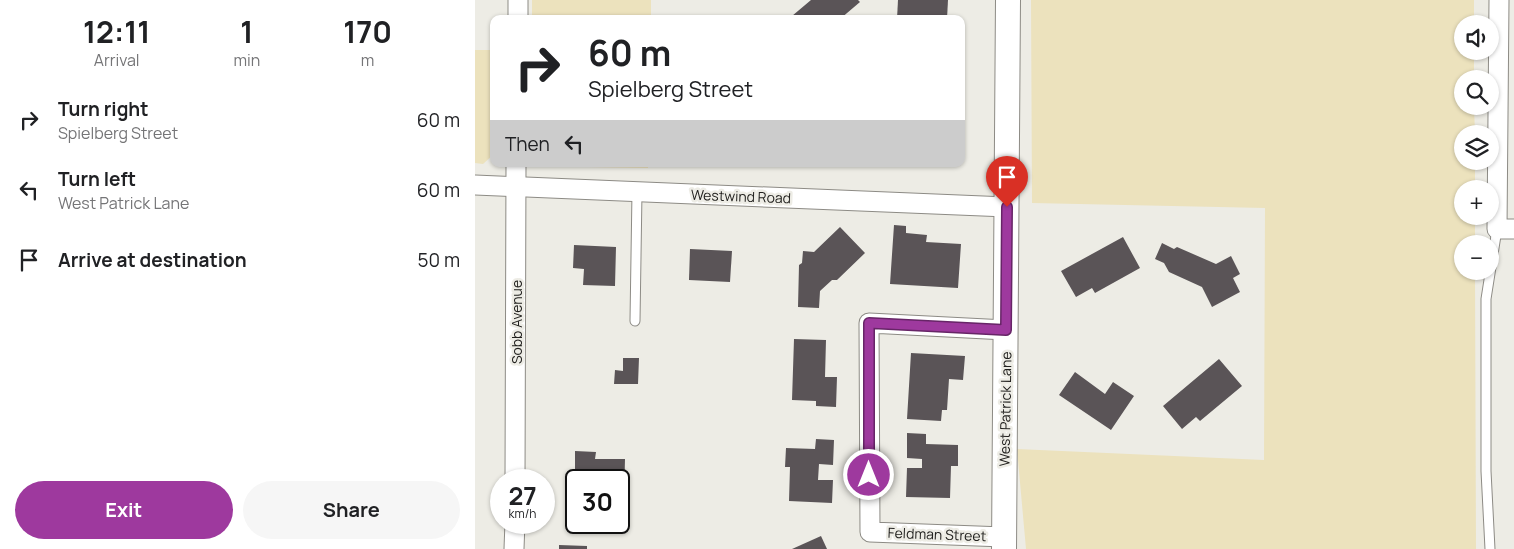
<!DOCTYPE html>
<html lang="en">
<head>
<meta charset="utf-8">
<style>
  :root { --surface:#fff; --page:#f6f6f6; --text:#202124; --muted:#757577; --accent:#9e399e }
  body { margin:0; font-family:Manrope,sans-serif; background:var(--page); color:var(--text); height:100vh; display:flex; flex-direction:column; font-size:19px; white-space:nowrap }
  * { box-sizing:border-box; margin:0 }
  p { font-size:16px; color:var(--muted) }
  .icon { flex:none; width:28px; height:28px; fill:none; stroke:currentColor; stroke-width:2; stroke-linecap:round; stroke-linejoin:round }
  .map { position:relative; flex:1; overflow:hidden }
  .side { display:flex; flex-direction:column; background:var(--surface); width:475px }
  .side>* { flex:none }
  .hud { position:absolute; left:15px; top:15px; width:475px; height:152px; border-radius:10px; box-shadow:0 1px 4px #0004; background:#fff; color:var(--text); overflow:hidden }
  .buttons { position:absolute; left:979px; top:15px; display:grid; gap:10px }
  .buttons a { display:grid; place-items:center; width:45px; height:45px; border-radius:50%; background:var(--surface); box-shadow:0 1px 4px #0004; font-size:25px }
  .speed { position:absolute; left:15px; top:469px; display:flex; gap:10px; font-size:25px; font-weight:700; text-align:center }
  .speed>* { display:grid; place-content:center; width:65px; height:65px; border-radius:50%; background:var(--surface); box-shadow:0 1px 4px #0004; line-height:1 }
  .speed small { font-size:12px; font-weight:400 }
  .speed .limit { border:2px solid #111; border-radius:8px; background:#fff; color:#111 }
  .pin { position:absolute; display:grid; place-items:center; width:42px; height:42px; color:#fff; margin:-51px -21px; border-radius:50% 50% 50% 0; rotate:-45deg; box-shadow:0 0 5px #0007 }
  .pin .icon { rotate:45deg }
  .me { position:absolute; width:55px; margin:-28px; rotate:0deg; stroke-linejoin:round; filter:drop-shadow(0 0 4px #0008) }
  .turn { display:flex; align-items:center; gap:18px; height:105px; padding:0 15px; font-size:22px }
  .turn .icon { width:65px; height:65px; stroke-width:2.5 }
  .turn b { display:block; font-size:35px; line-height:42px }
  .then { display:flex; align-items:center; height:48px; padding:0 15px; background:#0003; gap:10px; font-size:19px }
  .eta { display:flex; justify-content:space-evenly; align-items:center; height:85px; text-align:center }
  .eta b { font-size:30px; font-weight:700; line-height:35px }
  .cta { display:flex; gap:10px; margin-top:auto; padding:10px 15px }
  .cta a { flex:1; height:58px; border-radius:30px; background:var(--accent); color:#fff; font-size:20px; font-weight:700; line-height:58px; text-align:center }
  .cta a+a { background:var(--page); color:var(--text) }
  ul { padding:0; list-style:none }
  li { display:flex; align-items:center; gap:15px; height:70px; padding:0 15px }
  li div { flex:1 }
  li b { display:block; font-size:19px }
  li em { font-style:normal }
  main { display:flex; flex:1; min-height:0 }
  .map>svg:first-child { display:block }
  .sand { fill:#ece2bd }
  .building { fill:#5a5457 }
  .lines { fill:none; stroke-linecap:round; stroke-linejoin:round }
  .service-casing { stroke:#8d8b85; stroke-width:11 }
  .minor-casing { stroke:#8d8b85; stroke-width:21 }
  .tertiary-casing { stroke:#8d8b85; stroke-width:26 }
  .service { stroke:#fff; stroke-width:9 }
  .minor { stroke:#fff; stroke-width:19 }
  .tertiary { stroke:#fff; stroke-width:24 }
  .route-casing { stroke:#672567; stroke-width:12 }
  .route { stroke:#9e399e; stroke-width:9 }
  .labels { text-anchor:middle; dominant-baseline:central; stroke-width:5; stroke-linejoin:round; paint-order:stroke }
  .street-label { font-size:14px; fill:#21201e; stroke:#edece5 }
</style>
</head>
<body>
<main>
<section class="side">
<div class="eta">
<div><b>12:11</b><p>Arrival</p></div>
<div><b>1</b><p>min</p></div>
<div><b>170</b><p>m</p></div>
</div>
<ul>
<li><svg class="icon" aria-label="right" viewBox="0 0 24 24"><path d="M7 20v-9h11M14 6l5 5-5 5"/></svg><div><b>Turn right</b><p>Spielberg Street</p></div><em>60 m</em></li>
<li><svg class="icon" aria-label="left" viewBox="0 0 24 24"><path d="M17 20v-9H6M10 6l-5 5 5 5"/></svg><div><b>Turn left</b><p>West Patrick Lane</p></div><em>60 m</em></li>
<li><svg class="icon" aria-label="arrive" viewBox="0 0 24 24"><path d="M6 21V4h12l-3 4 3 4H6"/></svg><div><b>Arrive at destination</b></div><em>50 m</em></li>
</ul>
<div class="cta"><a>Exit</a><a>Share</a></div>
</section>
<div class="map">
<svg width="1039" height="549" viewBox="0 0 1039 549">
  <rect width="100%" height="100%" fill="#edece5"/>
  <g class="sand">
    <rect x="57" y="0" width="119" height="19"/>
    <path d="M 556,0 L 999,0 L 999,24 L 988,24 L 988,51 L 999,51 L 999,79 L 988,79 L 988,106 L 999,106 L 1000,134 L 988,134 L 988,161 L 1000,161 L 1000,189 L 988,189 L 988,216 L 1000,216 L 1000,244 L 988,244 L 988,271 L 1000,271 L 1001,549 L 551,549 L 542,449 L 789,460 L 790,208 L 557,203 Z"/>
    <path d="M 0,50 L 19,50 L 19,154 L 8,164 L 0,163 Z"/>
    <path d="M 54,164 L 173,164 L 173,168 L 54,166 Z"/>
  </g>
  <g class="building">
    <path d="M 336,0 L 383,0 L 385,2 L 365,19 L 320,19 L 317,16 Z"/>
    <path d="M 423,0 L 473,0 L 472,19 L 422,19 Z"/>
    <path d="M 419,225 L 431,226 L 431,233 L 452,235 L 451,242 L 486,244 L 483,288 L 415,284 Z"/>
    <path d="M 365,227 L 390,253 L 362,280 L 357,280 L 345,291 L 344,308 L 323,307 L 324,265 L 327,263 L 328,251 L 339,252 Z"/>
    <path d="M 648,237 L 665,268 L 620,293 L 617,288 L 601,297 L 586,271 Z"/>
    <path d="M 687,243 L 699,249 L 702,247 L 741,264 L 756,256 L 765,274 L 758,278 L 765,292 L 737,307 L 727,287 L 694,272 L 689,263 L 680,259 Z"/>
    <path d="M 99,245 L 141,247 L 140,286 L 108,285 L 109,269 L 98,268 Z"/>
    <path d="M 215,249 L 257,251 L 255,282 L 214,280 Z"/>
    <path d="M 319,339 L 351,340 L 350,377 L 362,377 L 361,407 L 341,406 L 341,401 L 317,400 Z"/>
    <path d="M 436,353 L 490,356 L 488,380 L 474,379 L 472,410 L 467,410 L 466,421 L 432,419 Z"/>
    <path d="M 148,358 L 164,358 L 163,384 L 139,384 L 140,370 L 148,371 Z"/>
    <path d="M 744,359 L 767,386 L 725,421 L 721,417 L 707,429 L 688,406 Z"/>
    <path d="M 600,372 L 630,394 L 638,382 L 659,396 L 636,430 L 584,395 Z"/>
    <path d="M 432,433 L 451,434 L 451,444 L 483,445 L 483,466 L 476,466 L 475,498 L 431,497 L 432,468 L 447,468 L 447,459 L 432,458 Z"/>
    <path d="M 341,439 L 359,440 L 358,465 L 344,464 L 343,480 L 358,480 L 357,503 L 314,501 L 315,467 L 310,467 L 311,448 L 340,449 Z"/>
    <path d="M 100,451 L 121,452 L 120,459 L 150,459 L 149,498 L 144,498 L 144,480 L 122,480 L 123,471 L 100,470 Z"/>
    <path d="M 346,536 L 352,549 L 317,549 Z"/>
    <path d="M 84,545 L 112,546 L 112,549 L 84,549 Z"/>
  </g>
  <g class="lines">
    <defs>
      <g id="service">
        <path d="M 160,321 L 162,192"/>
        <path d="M 1015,549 L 1011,471 L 1011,299 L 1022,229"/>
      </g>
      <g id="minor">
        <path d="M 1024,0 L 1022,229 L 1039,229"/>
        <path d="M 43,19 L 43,0"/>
        <path d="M 0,185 L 532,207"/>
        <path d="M 40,480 L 41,164"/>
        <path d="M 529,537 L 395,532 L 394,323 L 531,330"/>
        <path d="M 39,549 L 40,522"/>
      </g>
      <path id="tertiary" d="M 529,549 L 533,0"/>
    </defs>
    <use href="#service" class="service-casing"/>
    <use href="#minor" class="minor-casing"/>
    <use href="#tertiary" class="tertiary-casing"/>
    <use href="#service" class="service"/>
    <use href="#minor" class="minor"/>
    <use href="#tertiary" class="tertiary"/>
  </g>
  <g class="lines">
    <defs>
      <path id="route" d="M 394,475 L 394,323 L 531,330 L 532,207"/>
    </defs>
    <use href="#route" class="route-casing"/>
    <use href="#route" class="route"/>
  </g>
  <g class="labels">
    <g class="street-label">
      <text transform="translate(266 196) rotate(2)">Westwind Road</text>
      <text transform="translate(41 322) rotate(-90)">Sobb Avenue</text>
      <text transform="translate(530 409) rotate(-89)">West Patrick Lane</text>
      <text transform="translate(462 534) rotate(2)">Feldman Street</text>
    </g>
  </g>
</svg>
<div class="buttons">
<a><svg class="icon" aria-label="sound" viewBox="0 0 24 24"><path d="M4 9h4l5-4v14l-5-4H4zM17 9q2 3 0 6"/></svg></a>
<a><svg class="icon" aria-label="search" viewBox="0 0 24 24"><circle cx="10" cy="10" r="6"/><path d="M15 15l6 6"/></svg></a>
<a><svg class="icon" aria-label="layers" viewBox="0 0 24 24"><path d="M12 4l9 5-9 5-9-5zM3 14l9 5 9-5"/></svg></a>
<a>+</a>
<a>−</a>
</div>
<div class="speed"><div>27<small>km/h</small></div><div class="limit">30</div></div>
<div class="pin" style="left:532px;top:207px;background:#d93025"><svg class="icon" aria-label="arrive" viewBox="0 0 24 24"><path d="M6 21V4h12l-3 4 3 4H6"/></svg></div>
<svg class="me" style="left:394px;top:475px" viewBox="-20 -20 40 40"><circle r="17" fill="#9e399e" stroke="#fff" stroke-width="3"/><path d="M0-11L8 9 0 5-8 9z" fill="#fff"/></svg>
<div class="hud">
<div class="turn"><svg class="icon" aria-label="right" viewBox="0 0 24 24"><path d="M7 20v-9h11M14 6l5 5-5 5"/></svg><div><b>60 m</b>Spielberg Street</div></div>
<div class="then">Then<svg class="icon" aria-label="left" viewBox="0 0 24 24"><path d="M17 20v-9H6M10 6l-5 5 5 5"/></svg></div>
</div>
</div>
</main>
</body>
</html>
